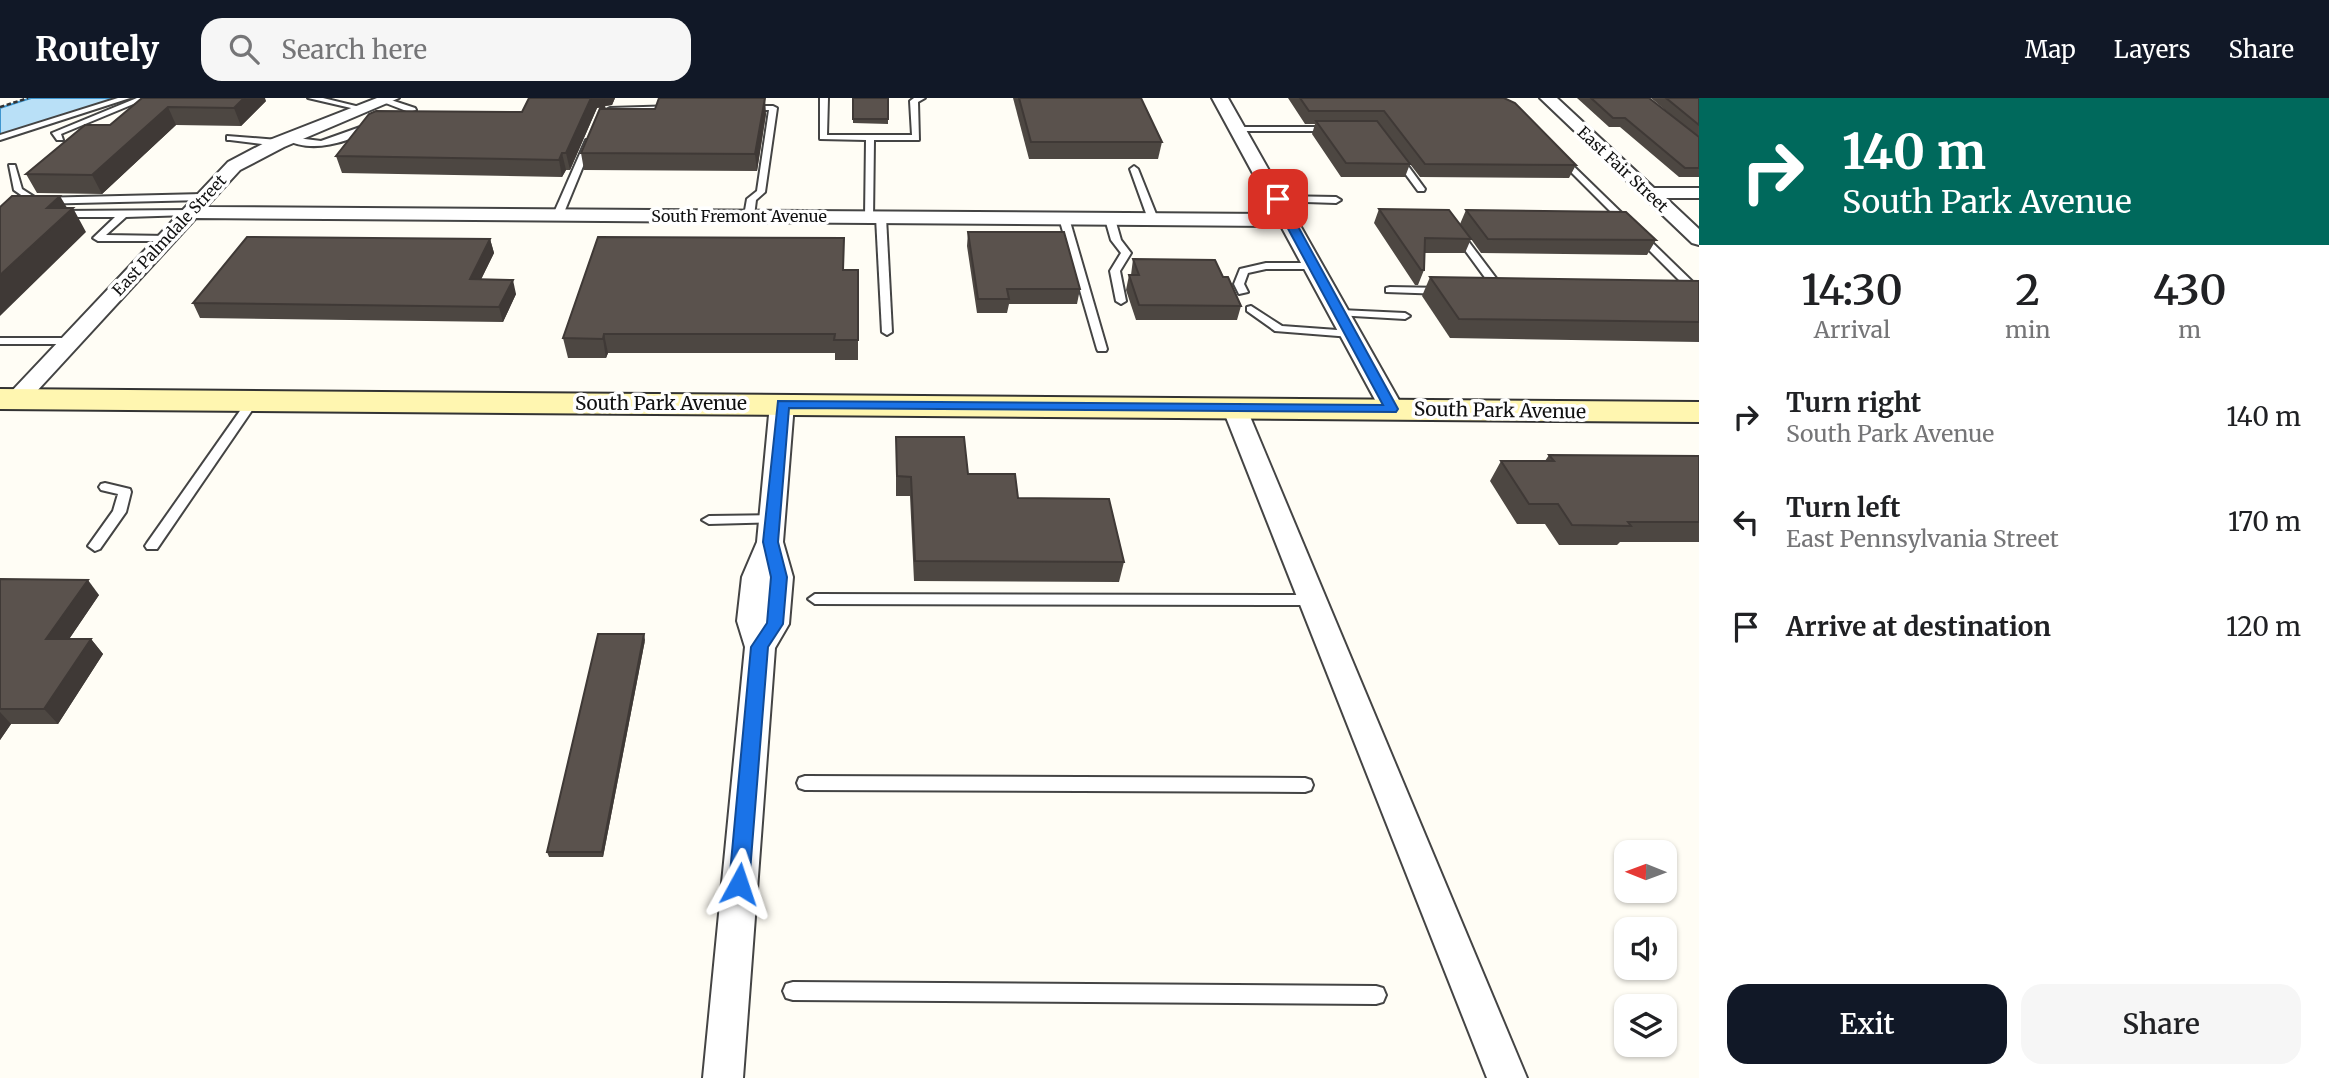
<!DOCTYPE html>
<html lang="en">
<head>
<meta charset="utf-8">
<style>
  :root { --surface:#fff; --page:#f6f6f6; --text:#202124; --muted:#757577; --accent:#111827 }
  body { margin:0; font-family:Merriweather,serif; background:var(--page); color:var(--text); height:100vh; display:flex; flex-direction:column; font-size:26px; white-space:nowrap }
  * { box-sizing:border-box; margin:0 }
  p { font-size:23px; color:var(--muted) }
  .icon { flex:none; width:38px; height:38px; fill:none; stroke:currentColor; stroke-width:2; stroke-linecap:round; stroke-linejoin:round }
  .map { position:relative; flex:1; overflow:hidden }
  .details { display:flex; flex-direction:column; background:var(--surface); width:630px }
  .details>* { flex:none }
  .top-card { background:#00695c; color:#fff; overflow:hidden }
  .needle { width:46px; rotate:271deg }
  .tools { position:absolute; left:1614px; top:742px; display:grid; gap:14px }
  .tools a { display:grid; place-items:center; width:63px; height:63px; border-radius:14px; background:var(--surface); box-shadow:0 2px 5px #0004; font-size:35px }
  .pin { position:absolute; display:grid; place-items:center; width:60px; height:60px; color:#fff; margin:-30px; border-radius:14px; box-shadow:0 4px 10px #0006 }
  .me { position:absolute; width:77px; margin:-38px; rotate:5deg; stroke-linejoin:round; filter:drop-shadow(0 0 5px #0008) }
  .turn { display:flex; align-items:center; gap:24px; height:147px; padding:0 28px; font-size:32px }
  .turn .icon { width:91px; height:91px; stroke-width:2.5 }
  .turn b { display:block; font-size:49px; line-height:60px }
  .eta { display:flex; justify-content:space-evenly; align-items:center; height:119px; text-align:center }
  .eta b { font-size:42px; font-weight:600; line-height:49px }
  .primary-button { display:flex; gap:14px; margin-top:auto; padding:14px 28px }
  .primary-button a { flex:1; height:80px; border-radius:21px; background:var(--accent); color:#fff; font-size:28px; font-weight:600; line-height:80px; text-align:center }
  .primary-button a+a { background:var(--page); color:var(--text) }
  ul { padding:0; list-style:none }
  li { display:flex; align-items:center; gap:21px; height:105px; padding:0 28px }
  li div { flex:1 }
  li b { display:block; font-size:26px }
  li em { font-style:normal }
  header { display:flex; align-items:center; gap:42px; box-sizing:border-box; height:98px; padding:0 35px; background:var(--accent); color:#fff }
  header strong { font-size:33px }
  nav { display:flex; gap:38px; margin-inline-start:auto; font-size:24px }
  .search { width:490px; height:63px; background:var(--page); display:flex; align-items:center; gap:18px; box-sizing:border-box; padding:0 24px; border-radius:21px; color:var(--muted); font-size:26px }
  main { display:flex; flex:1; min-height:0 }
  .map>svg:first-child { display:block }
  .water { fill:#b9e0f7; stroke:#3f96cf; stroke-width:2 }
  .lines { fill:none; stroke-linecap:round; stroke-linejoin:round }
  .lane-casing { stroke:#444; stroke-width:4 }
  .street-casing { stroke:#444; stroke-width:4 }
  .secondary-casing { stroke:#333; stroke-width:4 }
  .path { stroke:#333; stroke-width:2.5; stroke-dasharray:4.5 2.5; stroke-linecap:butt }
  .lane { fill:#fff; fill-rule:evenodd }
  .street { fill:#fff; fill-rule:evenodd }
  .secondary { fill:#fff6b0; fill-rule:evenodd }
  .wall { fill:#4d4742 }
  .shaded-wall { fill:#3f3936 }
  .building { fill:#5a524d; stroke:#3f3936; stroke-width:2 }
  .route { fill:#1a73e8; stroke:#114b97; stroke-width:2 }
  .labels { text-anchor:middle; dominant-baseline:central; stroke-width:7; stroke-linejoin:round; paint-order:stroke }
  .far-street-label { font-size:16px; fill:#111; stroke:#fff }
  .street-label { font-size:19px; fill:#111; stroke:#fff }
</style>
</head>
<body>
<header>
<strong>Routely</strong>
<div class="search"><svg class="icon" aria-label="search" viewBox="0 0 24 24"><circle cx="10" cy="10" r="6"/><path d="M15 15l6 6"/></svg>Search here</div>
<nav><a>Map</a><a>Layers</a><a>Share</a></nav>
</header>
<main>
<div class="map">
<svg width="1699" height="980" viewBox="0 0 1699 980">
  <rect width="100%" height="100%" fill="#fffdf5"/>
  <path class="water" d="M 31,0 L 120,0 L 0,37 L 0,10 Z"/>
  <g class="lines">
    <defs>
      <g id="lane">
        <path d="M 118,0 L 130,0 L 0,42 L 0,37 Z"/>
        <path d="M 137,0 L 148,0 L 61,36 L 63,42 L 57,42 L 52,35 Z"/>
        <path d="M 308,0 L 323,0 L 368,11 L 364,13 Z"/>
        <path d="M 385,0 L 415,10 L 416,12 L 409,14 L 383,4 Z"/>
        <path d="M 820,0 L 828,0 L 827,37 L 912,37 L 910,3 L 914,0 L 925,0 L 918,4 L 919,42 L 874,42 L 873,121 L 865,119 L 866,42 L 820,41 Z"/>
        <path d="M 676,8 L 677,10 L 673,12 L 610,14 L 606,12 L 610,10 Z"/>
        <path d="M 746,8 L 773,8 L 777,10 L 765,94 L 756,102 L 754,118 L 749,121 L 744,118 L 747,101 L 757,93 L 769,12 L 743,12 L 742,10 Z"/>
        <path d="M 366,27 L 373,29 C 349,45 311,56 285,41 L 289,39 L 321,43 Z"/>
        <path d="M 1238,29 L 1331,29 L 1335,31 L 1331,33 L 1235,33 L 1234,31 Z"/>
        <path d="M 227,38 L 278,42 L 282,45 L 278,48 L 230,42 L 227,42 Z"/>
        <path d="M 586,42 L 593,44 L 563,117 L 555,119 L 553,117 Z"/>
        <path d="M 1394,57 L 1400,57 L 1425,91 L 1424,93 L 1418,93 L 1393,59 Z"/>
        <path d="M 1562,57 L 1699,190 L 1699,199 L 1695,198 L 1559,62 L 1559,58 Z"/>
        <path d="M 9,67 L 15,67 L 22,91 L 36,100 L 204,96 L 209,99 L 204,102 L 34,106 L 14,92 Z"/>
        <path d="M 1134,68 L 1138,71 L 1158,121 L 1156,123 L 1148,121 L 1130,71 Z"/>
        <path d="M 1278,98 L 1336,99 L 1341,102 L 1336,105 L 1275,103 L 1275,99 Z"/>
        <path d="M 192,112 L 192,116 L 189,117 L 126,119 L 106,137 L 168,138 L 170,140 L 165,143 L 98,143 L 93,140 L 115,119 L 60,119 L 55,116 L 60,113 Z"/>
        <path d="M 881,116 L 886,119 L 892,234 L 887,237 L 882,234 L 876,119 Z"/>
        <path d="M 1064,117 L 1069,120 L 1107,251 L 1106,253 L 1098,253 L 1097,251 L 1059,120 Z"/>
        <path d="M 1110,118 L 1115,121 L 1121,142 L 1131,155 L 1120,173 L 1126,203 L 1121,206 L 1116,203 L 1110,173 L 1121,155 L 1111,142 L 1105,121 Z"/>
        <path d="M 1453,131 L 1459,131 L 1505,192 L 1505,196 L 1497,196 L 1451,133 Z"/>
        <path d="M 1266,165 L 1314,165 L 1319,168 L 1314,171 L 1266,171 L 1248,175 L 1244,186 L 1248,194 L 1239,196 L 1234,186 L 1240,171 Z"/>
        <path d="M 1390,189 L 1444,190 L 1449,193 L 1444,196 L 1386,194 L 1386,190 Z"/>
        <path d="M 1251,208 L 1282,228 L 1351,233 L 1356,236 L 1351,239 L 1275,233 L 1247,213 L 1247,209 Z"/>
        <path d="M 1340,212 L 1405,215 L 1410,218 L 1405,221 L 1336,217 L 1336,213 Z"/>
        <path d="M 0,240 L 70,240 L 75,243 L 70,246 L 0,246 Z"/>
        <path d="M 253,299 L 259,302 L 157,451 L 147,451 L 145,448 L 147,445 L 249,300 Z"/>
        <path d="M 105,385 L 130,391 L 131,394 L 126,414 L 100,451 L 95,453 L 88,448 L 113,413 L 118,396 L 101,392 L 99,389 L 101,386 Z"/>
        <path d="M 773,417 L 780,421 L 778,424 L 709,426 L 702,422 L 709,418 Z"/>
        <path d="M 815,496 L 1312,497 L 1319,502 L 1312,507 L 815,506 L 808,501 Z"/>
        <path d="M 805,678 L 1305,680 L 1311,682 L 1313,687 L 1311,692 L 1305,694 L 805,692 L 799,690 L 797,685 L 799,680 Z"/>
        <path d="M 793,884 L 1376,888 L 1383,890 L 1386,897 L 1383,904 L 1376,906 L 793,902 L 786,900 L 783,893 L 786,886 Z"/>
      </g>
      <g id="street">
        <path d="M 377,0 L 399,0 L 284,49 L 240,72 L 206,109 L 1275,116 L 1212,0 L 1228,0 L 1404,311 L 1400,316 L 1384,316 L 1380,311 L 1281,128 L 196,120 L 25,306 L 9,306 L 5,301 L 9,296 L 228,64 L 272,41 Z"/>
        <path d="M 1540,0 L 1557,0 L 1654,90 L 1699,90 L 1699,100 L 1666,100 L 1699,131 L 1699,147 L 1692,145 Z"/>
        <path d="M 782,299 L 790,301 L 794,306 L 783,444 L 793,479 L 789,526 L 775,550 L 743,980 L 703,980 L 745,549 L 737,523 L 742,479 L 757,444 L 770,306 L 774,301 Z"/>
        <path d="M 1234,302 L 1242,304 L 1246,309 L 1527,980 L 1487,980 L 1222,309 L 1226,304 Z"/>
      </g>
      <path id="secondary" d="M 0,291 L 1699,304 L 1699,324 L 0,311 Z"/>
    </defs>
    <use href="#lane" class="lane-casing"/>
    <use href="#street" class="street-casing"/>
    <use href="#secondary" class="secondary-casing"/>
    <path class="path" d="M 0,9 L 28,0"/>
    <use href="#lane" class="lane"/>
    <use href="#street" class="street"/>
    <use href="#secondary" class="secondary"/>
  </g>
  <g class="wall">
    <path d="M 142,0 L 266,3 L 241,28 L 176,27 L 102,96 L 37,95 L 26,76 L 110,27 Z"/>
    <path d="M 529,0 L 615,0 L 612,7 L 605,8 L 606,11 L 766,16 L 757,73 L 584,72 L 581,55 L 601,9 L 597,10 L 570,72 L 566,72 L 562,79 L 342,75 L 336,58 L 522,14 Z"/>
    <path d="M 853,0 L 888,0 L 888,26 L 853,25 Z"/>
    <path d="M 1013,0 L 1141,0 L 1162,44 L 1158,61 L 1029,61 Z"/>
    <path d="M 1288,0 L 1504,0 L 1576,67 L 1569,80 L 1420,79 L 1410,66 L 1405,79 L 1341,79 L 1312,36 L 1315,26 L 1305,26 Z"/>
    <path d="M 1577,0 L 1649,0 L 1683,27 L 1651,0 L 1699,0 L 1699,79 L 1679,79 L 1620,29 L 1609,29 Z"/>
    <path d="M 1379,111 L 1460,126 L 1466,112 L 1656,142 L 1647,157 L 1481,155 L 1471,141 L 1465,155 L 1425,155 L 1424,172 L 1418,187 L 1415,187 L 1374,125 Z"/>
    <path d="M 968,134 L 1080,191 L 1077,206 L 1009,206 L 1007,215 L 977,215 L 967,148 Z"/>
    <path d="M 490,141 L 494,155 L 481,181 L 516,196 L 503,224 L 200,220 L 193,205 Z"/>
    <path d="M 1133,161 L 1223,179 L 1241,208 L 1237,222 L 1136,222 L 1126,192 L 1129,177 L 1131,177 Z"/>
    <path d="M 844,172 L 858,172 L 858,262 L 835,262 L 835,255 L 608,255 L 606,260 L 568,260 L 563,240 Z"/>
    <path d="M 1430,179 L 1699,183 L 1699,244 L 1450,240 L 1422,198 Z"/>
    <path d="M 896,339 L 968,376 L 1124,464 L 1119,484 L 914,483 L 910,398 L 896,398 Z"/>
    <path d="M 1549,357 L 1699,358 L 1699,444 L 1620,444 L 1617,447 L 1559,447 L 1545,426 L 1517,426 L 1490,383 L 1501,363 L 1545,363 Z"/>
    <path d="M 0,481 L 99,497 L 69,541 L 91,541 L 103,556 L 58,626 L 11,626 L 0,642 Z"/>
    <path d="M 645,542 L 603,759 L 549,759 L 547,754 Z"/>
  </g>
  <g class="shaded-wall">
    <path d="M 244,0 L 265,0 L 266,3 L 241,28 L 234,10 Z"/>
    <path d="M 591,0 L 615,0 L 612,7 L 605,8 L 607,17 L 604,27 L 602,9 L 597,10 L 570,72 L 566,55 Z"/>
    <path d="M 765,0 L 766,16 L 757,73 L 755,56 Z"/>
    <path d="M 168,9 L 176,27 L 102,96 L 92,77 Z"/>
    <path d="M 562,55 L 566,72 L 562,79 L 559,62 Z"/>
    <path d="M 60,98 L 69,113 L 73,110 L 86,134 L 0,218 L 0,177 L 47,110 Z"/>
    <path d="M 490,141 L 494,155 L 474,196 L 470,181 Z"/>
    <path d="M 513,182 L 516,196 L 503,224 L 499,209 Z"/>
    <path d="M 604,236 L 608,255 L 606,260 L 603,241 Z"/>
    <path d="M 88,482 L 99,497 L 59,556 L 46,541 Z"/>
    <path d="M 644,536 L 645,542 L 603,759 L 602,754 Z"/>
    <path d="M 91,541 L 103,556 L 58,626 L 44,611 Z"/>
    <path d="M 0,614 L 11,626 L 0,642 Z"/>
  </g>
  <g class="building">
    <path d="M 142,0 L 244,0 L 234,10 L 168,9 L 92,77 L 26,76 L 85,27 L 110,27 Z"/>
    <path d="M 529,0 L 591,0 L 566,55 L 562,55 L 559,62 L 336,58 L 369,16 L 376,13 L 522,14 Z"/>
    <path d="M 659,0 L 765,0 L 755,56 L 581,55 L 604,1 L 601,11 L 655,11 Z"/>
    <rect x="853" y="0" width="35" height="21"/>
    <path d="M 1019,0 L 1141,0 L 1162,44 L 1031,44 Z"/>
    <path d="M 1300,0 L 1504,0 L 1515,5 L 1576,67 L 1425,66 L 1384,13 L 1309,13 Z"/>
    <path d="M 1591,0 L 1649,0 L 1699,39 L 1699,70 L 1685,70 L 1625,20 L 1613,20 Z"/>
    <path d="M 1666,0 L 1699,0 L 1699,27 Z"/>
    <path d="M 1316,23 L 1377,23 L 1410,66 L 1346,65 Z"/>
    <path d="M 12,98 L 60,98 L 47,110 L 73,110 L 0,177 L 0,109 Z"/>
    <path d="M 1379,111 L 1449,112 L 1471,141 L 1425,140 L 1424,172 L 1421,172 Z"/>
    <path d="M 1466,112 L 1626,114 L 1656,142 L 1488,141 Z"/>
    <path d="M 968,134 L 1064,134 L 1080,191 L 1007,191 L 1009,201 L 978,201 Z"/>
    <path d="M 247,139 L 490,141 L 470,181 L 513,182 L 499,209 L 193,205 Z"/>
    <path d="M 598,139 L 844,140 L 843,172 L 858,172 L 858,242 L 834,242 L 835,236 L 604,236 L 603,241 L 563,240 Z"/>
    <path d="M 1133,161 L 1215,162 L 1223,179 L 1228,179 L 1241,208 L 1139,207 L 1129,177 L 1139,177 Z"/>
    <path d="M 1430,179 L 1699,183 L 1699,224 L 1459,221 Z"/>
    <path d="M 896,339 L 964,339 L 968,376 L 1015,376 L 1018,400 L 1109,401 L 1124,464 L 915,463 L 911,379 L 897,378 Z"/>
    <path d="M 1549,357 L 1699,358 L 1699,424 L 1628,424 L 1631,428 L 1572,427 L 1558,406 L 1529,406 L 1501,363 L 1554,363 Z"/>
    <path d="M 0,481 L 88,482 L 46,541 L 91,541 L 44,611 L 0,611 Z"/>
    <path d="M 598,536 L 644,536 L 602,754 L 547,754 Z"/>
  </g>
  <path class="route" d="M 1278,98 L 1283,101 L 1398,311 L 1396,314 L 789,310 L 778,444 L 787,479 L 783,526 L 768,549 L 749,786 L 747,792 L 739,795 L 732,792 L 729,786 L 751,549 L 767,525 L 771,479 L 763,444 L 778,303 L 1383,307 L 1272,101 Z"/>
  <g class="labels">
    <g class="far-street-label">
      <text transform="translate(1623 71) rotate(43)">East Fair Street</text>
      <text x="739" y="118">South Fremont Avenue</text>
      <text transform="translate(169 137) rotate(-47)">East Palmdale Street</text>
    </g>
    <g class="street-label">
      <text x="661" y="305">South Park Avenue</text>
      <text transform="translate(1500 312) rotate(1)">South Park Avenue</text>
    </g>
  </g>
</svg>
<div class="tools">
<a><svg class="needle" viewBox="-14 -14 28 28"><path d="M0-13l5 13h-10z" fill="#e53935"/><path d="M0 13l5-13h-10z" fill="#757577"/></svg></a>
<a><svg class="icon" aria-label="sound" viewBox="0 0 24 24"><path d="M4 9h4l5-4v14l-5-4H4zM17 9q2 3 0 6"/></svg></a>
<a><svg class="icon" aria-label="layers" viewBox="0 0 24 24"><path d="M12 4l9 5-9 5-9-5zM3 14l9 5 9-5"/></svg></a>
</div>
<div class="pin" style="left:1278px;top:101px;background:#d93025"><svg class="icon" aria-label="arrive" viewBox="0 0 24 24"><path d="M6 21V4h12l-3 4 3 4H6"/></svg></div>
<svg class="me" style="left:739px;top:786px" viewBox="-20 -20 40 40"><path d="M0-17L14 15 0 8-14 15z" fill="#1a73e8" stroke="#fff" stroke-width="4"/></svg>
</div>
<section class="details">
<div class="top-card">
<div class="turn"><svg class="icon" aria-label="right" viewBox="0 0 24 24"><path d="M7 20v-9h11M14 6l5 5-5 5"/></svg><div><b>140 m</b>South Park Avenue</div></div>
</div>
<div class="eta">
<div><b>14:30</b><p>Arrival</p></div>
<div><b>2</b><p>min</p></div>
<div><b>430</b><p>m</p></div>
</div>
<ul>
<li><svg class="icon" aria-label="right" viewBox="0 0 24 24"><path d="M7 20v-9h11M14 6l5 5-5 5"/></svg><div><b>Turn right</b><p>South Park Avenue</p></div><em>140 m</em></li>
<li><svg class="icon" aria-label="left" viewBox="0 0 24 24"><path d="M17 20v-9H6M10 6l-5 5 5 5"/></svg><div><b>Turn left</b><p>East Pennsylvania Street</p></div><em>170 m</em></li>
<li><svg class="icon" aria-label="arrive" viewBox="0 0 24 24"><path d="M6 21V4h12l-3 4 3 4H6"/></svg><div><b>Arrive at destination</b></div><em>120 m</em></li>
</ul>
<div class="primary-button"><a>Exit</a><a>Share</a></div>
</section>
</main>
</body>
</html>
